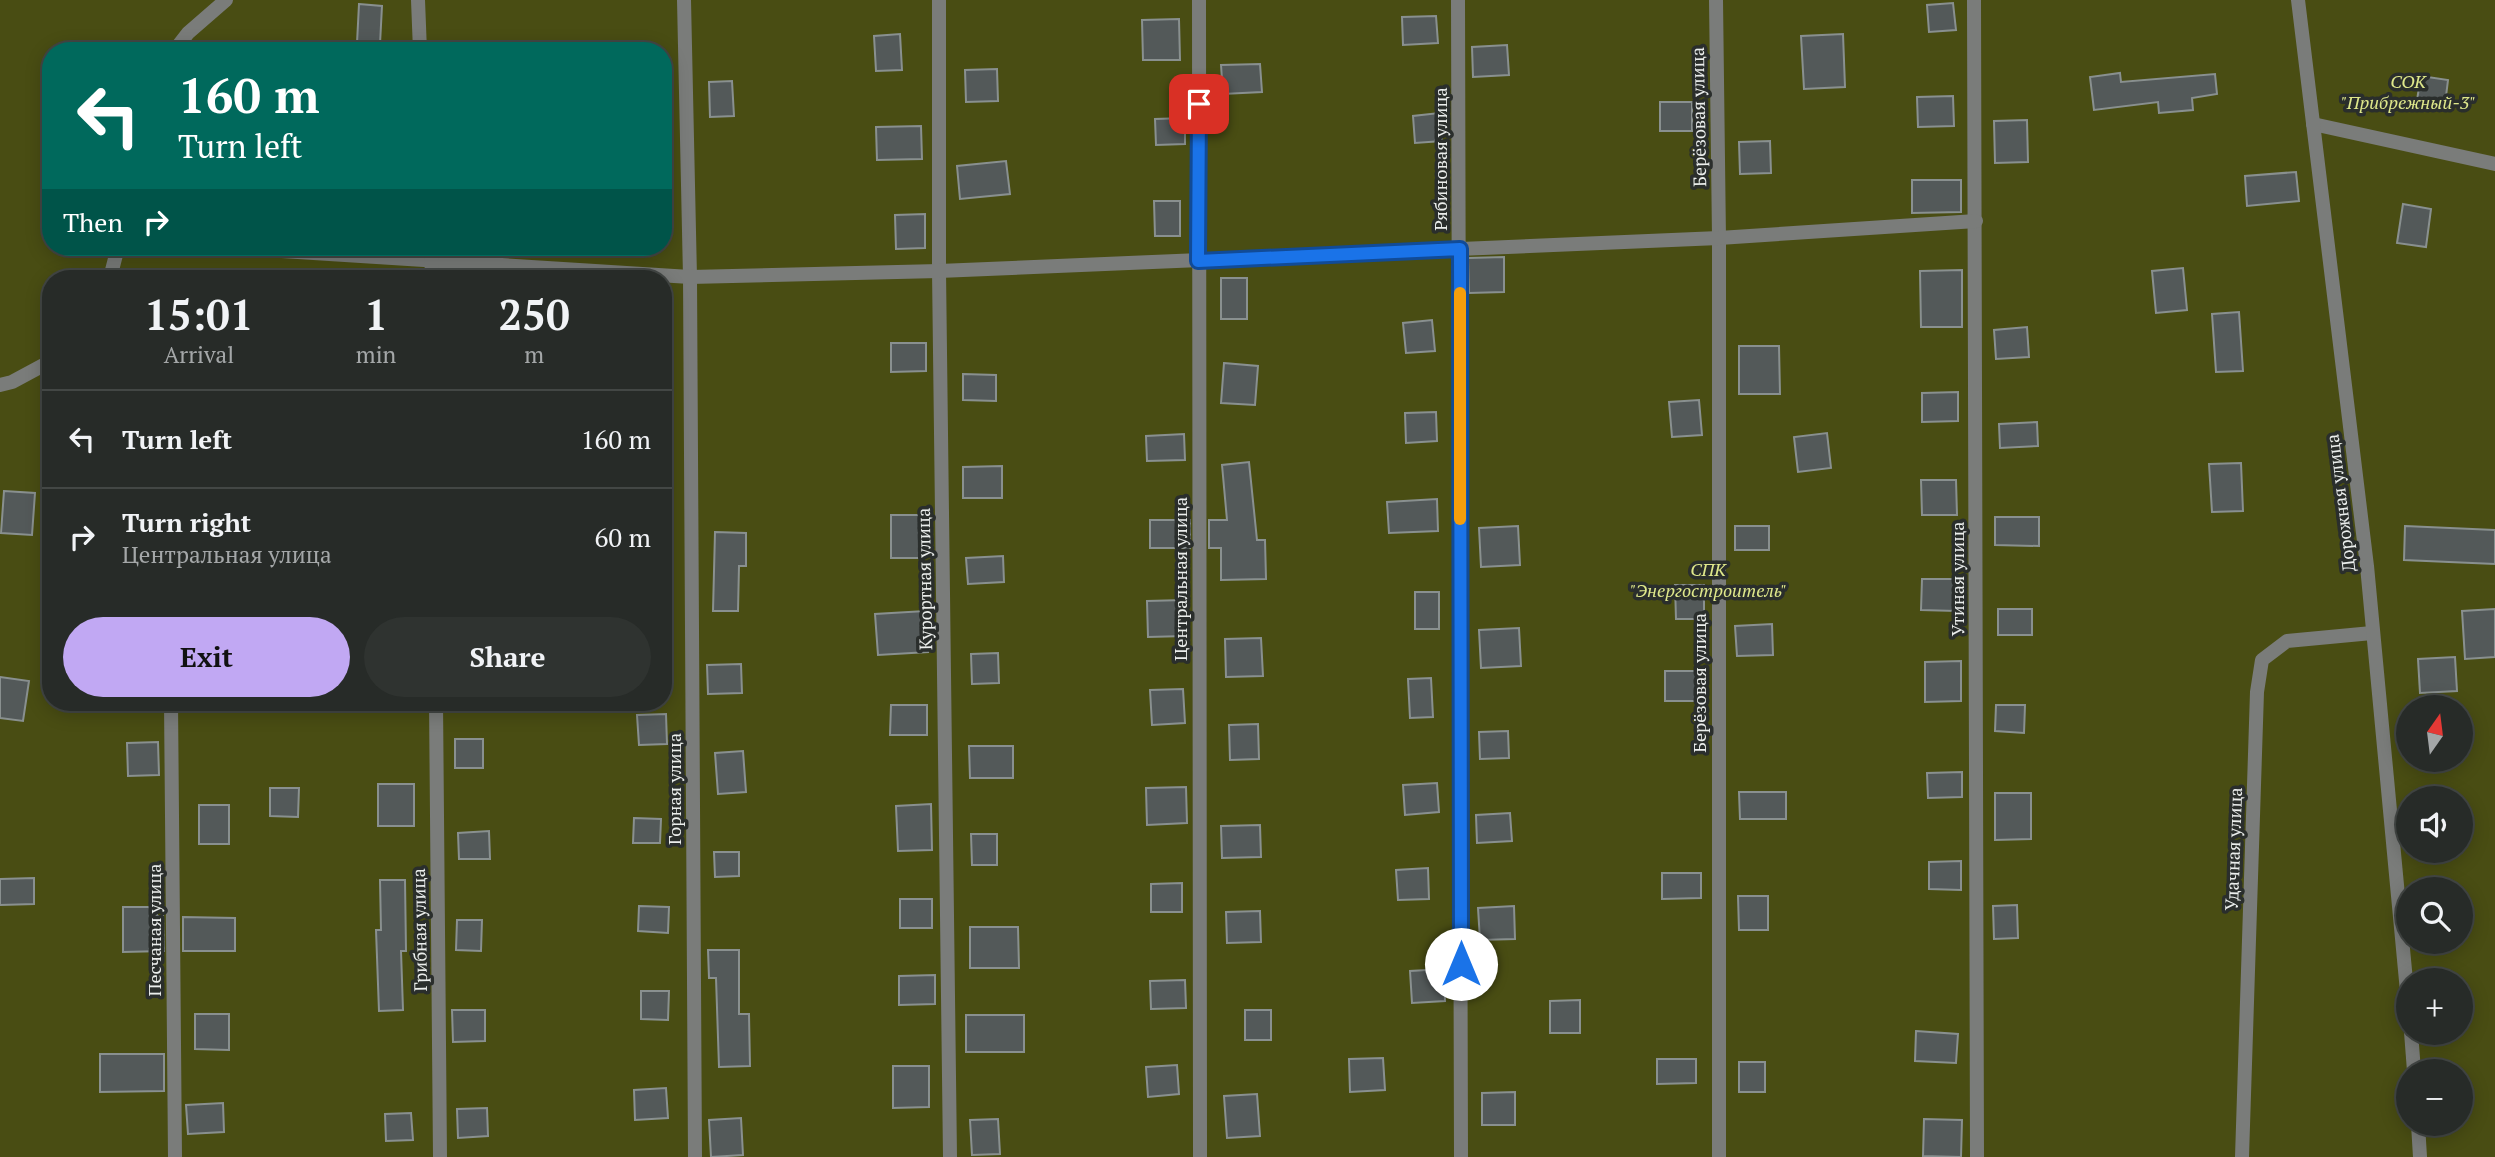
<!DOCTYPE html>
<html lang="en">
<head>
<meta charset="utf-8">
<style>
  :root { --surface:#272b28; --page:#2f3330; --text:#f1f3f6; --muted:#a4a7a8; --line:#434745; --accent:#c1a8f3 }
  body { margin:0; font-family:"PT Serif",serif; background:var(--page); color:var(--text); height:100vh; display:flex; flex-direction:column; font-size:26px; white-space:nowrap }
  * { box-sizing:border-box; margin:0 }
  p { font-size:23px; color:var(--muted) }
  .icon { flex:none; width:38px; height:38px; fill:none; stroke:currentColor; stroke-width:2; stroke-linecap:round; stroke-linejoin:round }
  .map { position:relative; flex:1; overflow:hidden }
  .side { position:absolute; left:42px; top:270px; width:630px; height:441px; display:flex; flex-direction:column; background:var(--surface); border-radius:28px; box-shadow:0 4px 18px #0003,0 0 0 2px var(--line) }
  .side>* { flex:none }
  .top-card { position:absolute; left:42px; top:42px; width:630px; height:214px; border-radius:28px; box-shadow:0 4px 18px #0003,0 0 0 2px var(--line); background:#00695c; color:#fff; overflow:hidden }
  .needle { width:46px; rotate:14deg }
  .tools { position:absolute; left:2396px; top:695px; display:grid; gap:14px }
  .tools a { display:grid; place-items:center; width:77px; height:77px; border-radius:50%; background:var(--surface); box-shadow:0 4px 18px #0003,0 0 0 2px var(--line); font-size:35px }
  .pin { position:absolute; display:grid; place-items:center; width:60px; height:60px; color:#fff; margin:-30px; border-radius:14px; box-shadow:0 4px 10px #0006 }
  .me { position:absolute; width:77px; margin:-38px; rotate:0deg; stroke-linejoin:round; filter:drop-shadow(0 0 5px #0008) }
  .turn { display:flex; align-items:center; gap:24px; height:147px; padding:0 21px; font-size:32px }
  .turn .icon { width:91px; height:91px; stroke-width:2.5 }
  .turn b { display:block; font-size:49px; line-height:60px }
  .then { display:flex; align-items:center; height:66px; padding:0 21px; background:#0003; gap:14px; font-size:26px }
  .eta { display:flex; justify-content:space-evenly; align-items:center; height:119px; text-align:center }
  .eta b { font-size:42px; font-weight:700; line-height:49px }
  .button { display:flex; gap:14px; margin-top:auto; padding:14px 21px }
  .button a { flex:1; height:80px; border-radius:42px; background:var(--accent); color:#111; font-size:28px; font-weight:700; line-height:80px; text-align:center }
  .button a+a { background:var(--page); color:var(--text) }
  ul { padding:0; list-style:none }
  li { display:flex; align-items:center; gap:21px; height:98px; padding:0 21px; border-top:2px solid var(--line) }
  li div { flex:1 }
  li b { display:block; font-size:26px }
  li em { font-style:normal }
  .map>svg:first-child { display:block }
  .green { fill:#494d13; fill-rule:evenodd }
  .building { fill:#535959; stroke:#89908f; stroke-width:2 }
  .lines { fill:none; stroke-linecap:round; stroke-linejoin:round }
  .lane { stroke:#7a7c7a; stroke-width:14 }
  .street { stroke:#7a7c7a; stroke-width:14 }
  .route-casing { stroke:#114b97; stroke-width:18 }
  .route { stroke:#1a73e8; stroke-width:12 }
  .slow { stroke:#f59e0b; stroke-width:12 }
  .labels { text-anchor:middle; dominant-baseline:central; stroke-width:7; stroke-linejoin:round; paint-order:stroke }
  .park-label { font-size:18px; font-style:italic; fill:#dfe88b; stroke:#2a2e2c }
  .street-label { font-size:18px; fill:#ebeeec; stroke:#2a2e2c }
</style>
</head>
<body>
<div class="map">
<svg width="2495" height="1157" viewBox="0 0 2495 1157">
  <rect width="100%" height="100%" fill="#343936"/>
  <path class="green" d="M 0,0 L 2495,0 L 2495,1157 L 0,1157 ZM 51,51 L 663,51 L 663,247 L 51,247 ZM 51,278 L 663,278 L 663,702 L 51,702 ZM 2408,707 L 2460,707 L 2460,760 L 2408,760 ZM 2408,798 L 2460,798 L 2460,850 L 2408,850 ZM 2408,889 L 2460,889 L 2460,942 L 2408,942 ZM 2408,980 L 2460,980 L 2460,1032 L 2408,1032 ZM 2408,1071 L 2460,1071 L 2460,1124 L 2408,1124 Z"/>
  <g class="building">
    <path d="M 1953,3 L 1956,30 L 1929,32 L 1927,5 Z"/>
    <path d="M 359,4 L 382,6 L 380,44 L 357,43 Z"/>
    <path d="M 1436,16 L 1438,43 L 1403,45 L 1402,17 Z"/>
    <path d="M 1179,19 L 1180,60 L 1143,60 L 1142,20 Z"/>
    <path d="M 900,34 L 902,70 L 876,71 L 874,36 Z"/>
    <path d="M 1843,34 L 1845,87 L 1804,89 L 1801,36 Z"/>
    <path d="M 1507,45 L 1509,75 L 1473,77 L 1472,47 Z"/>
    <path d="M 1260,64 L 1262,92 L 1223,94 L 1221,65 Z"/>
    <path d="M 997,69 L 998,101 L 966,102 L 965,70 Z"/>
    <path d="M 2120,73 L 2121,82 L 2215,74 L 2217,94 L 2192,98 L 2193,110 L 2159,113 L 2158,102 L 2094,110 L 2090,77 Z"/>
    <path d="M 2421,76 L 2448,80 L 2445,104 L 2417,100 Z"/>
    <path d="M 732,81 L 734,116 L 710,117 L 709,82 Z"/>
    <path d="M 1953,96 L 1954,126 L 1918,127 L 1917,97 Z"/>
    <rect x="1660" y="102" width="32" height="29"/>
    <path d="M 1439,113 L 1442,141 L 1415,143 L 1413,116 Z"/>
    <path d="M 1185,118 L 1185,144 L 1156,145 L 1155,119 Z"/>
    <path d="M 2027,120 L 2028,162 L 1995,163 L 1994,121 Z"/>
    <path d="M 921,126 L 922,159 L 877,160 L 876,127 Z"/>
    <path d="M 1770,141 L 1771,173 L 1740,174 L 1739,142 Z"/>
    <path d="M 1006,161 L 1010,194 L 960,199 L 957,166 Z"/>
    <path d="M 2296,172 L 2299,201 L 2247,206 L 2245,176 Z"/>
    <path d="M 1912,180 L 1961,180 L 1961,212 L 1912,213 Z"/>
    <path d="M 1154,201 L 1180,201 L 1180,236 L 1155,236 Z"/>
    <path d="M 2403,204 L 2431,209 L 2426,247 L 2397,243 Z"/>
    <path d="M 925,214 L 925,248 L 896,249 L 895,215 Z"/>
    <path d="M 1504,257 L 1504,292 L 1469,293 L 1468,258 Z"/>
    <path d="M 2183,268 L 2187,310 L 2156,313 L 2152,271 Z"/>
    <path d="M 1962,270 L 1962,327 L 1921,327 L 1920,271 Z"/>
    <rect x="1221" y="278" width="26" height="41"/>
    <path d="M 2239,312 L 2243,371 L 2216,372 L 2212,314 Z"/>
    <path d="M 1432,320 L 1435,351 L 1406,353 L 1403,323 Z"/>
    <path d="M 2027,327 L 2029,357 L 1996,359 L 1994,330 Z"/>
    <path d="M 891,343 L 926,343 L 926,371 L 891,372 Z"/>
    <path d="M 1739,346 L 1779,346 L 1780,394 L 1739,394 Z"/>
    <path d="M 1224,363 L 1258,366 L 1255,405 L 1221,403 Z"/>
    <path d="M 963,374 L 996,375 L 996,401 L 963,400 Z"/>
    <path d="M 1958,392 L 1958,421 L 1922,422 L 1922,393 Z"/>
    <path d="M 1699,400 L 1702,435 L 1672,437 L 1669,402 Z"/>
    <path d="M 1436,412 L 1437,441 L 1406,443 L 1405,413 Z"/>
    <path d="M 2037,422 L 2038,446 L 2000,448 L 1999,424 Z"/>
    <path d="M 1827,433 L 1831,468 L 1798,472 L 1794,437 Z"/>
    <path d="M 1184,434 L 1185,460 L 1147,461 L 1146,436 Z"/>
    <path d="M 1249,462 L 1257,540 L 1265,540 L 1266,579 L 1221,580 L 1221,548 L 1209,548 L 1209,520 L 1227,520 L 1222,465 Z"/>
    <path d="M 2241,463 L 2243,511 L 2212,512 L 2209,464 Z"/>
    <path d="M 1002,466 L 1002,498 L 963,498 L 963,467 Z"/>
    <path d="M 1921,480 L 1956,480 L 1957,515 L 1922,515 Z"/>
    <path d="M 4,491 L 35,493 L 32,535 L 1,533 Z"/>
    <path d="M 1437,499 L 1438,531 L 1389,533 L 1387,502 Z"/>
    <rect x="891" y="515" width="31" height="43"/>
    <path d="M 1995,517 L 2039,517 L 2039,546 L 1995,545 Z"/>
    <rect x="1150" y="520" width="40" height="28"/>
    <path d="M 1518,526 L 1520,565 L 1481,567 L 1479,528 Z"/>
    <rect x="1735" y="526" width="34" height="24"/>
    <path d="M 2405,526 L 2495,530 L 2495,564 L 2404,560 Z"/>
    <path d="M 715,532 L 746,533 L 746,566 L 739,566 L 738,611 L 713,611 Z"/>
    <path d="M 1003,556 L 1004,582 L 968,584 L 966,558 Z"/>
    <path d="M 1922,579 L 1956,579 L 1956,611 L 1921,610 Z"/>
    <path d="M 1675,585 L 1704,585 L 1704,619 L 1676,619 Z"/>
    <rect x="1415" y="592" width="24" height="37"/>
    <path d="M 1184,600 L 1185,636 L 1148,637 L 1147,601 Z"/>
    <rect x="1998" y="609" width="34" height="26"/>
    <path d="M 2495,609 L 2495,657 L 2465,659 L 2462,611 Z"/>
    <path d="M 925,611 L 928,652 L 878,655 L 875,614 Z"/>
    <path d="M 1772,624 L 1773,655 L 1737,656 L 1735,626 Z"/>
    <path d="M 1519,628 L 1521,666 L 1481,668 L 1479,630 Z"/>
    <path d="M 1261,638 L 1263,676 L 1226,677 L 1225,639 Z"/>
    <path d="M 998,653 L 999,683 L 972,684 L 971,654 Z"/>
    <path d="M 2455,657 L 2457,691 L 2420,693 L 2418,659 Z"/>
    <path d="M 1961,661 L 1961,701 L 1925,702 L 1925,662 Z"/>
    <path d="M 741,664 L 742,693 L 708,694 L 707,665 Z"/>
    <rect x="1665" y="671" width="38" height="30"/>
    <path d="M 0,677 L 29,681 L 23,721 L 0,718 Z"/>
    <path d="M 1431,678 L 1433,717 L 1410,718 L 1408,679 Z"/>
    <path d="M 1183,689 L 1185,723 L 1152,725 L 1150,690 Z"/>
    <path d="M 891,705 L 927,705 L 927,735 L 890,735 Z"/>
    <path d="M 1996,705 L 2025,705 L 2024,733 L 1995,731 Z"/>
    <path d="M 666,714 L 667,744 L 639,745 L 637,715 Z"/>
    <path d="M 1258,724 L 1259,759 L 1230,760 L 1229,725 Z"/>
    <path d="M 1508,731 L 1509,758 L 1480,759 L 1479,732 Z"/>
    <rect x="455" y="739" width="28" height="29"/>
    <path d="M 158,742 L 159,775 L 128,776 L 127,743 Z"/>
    <path d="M 969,746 L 1013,746 L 1013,778 L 970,778 Z"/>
    <path d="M 743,751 L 746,792 L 718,794 L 715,753 Z"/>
    <path d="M 1962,772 L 1962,797 L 1928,798 L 1927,773 Z"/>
    <path d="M 1437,783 L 1439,812 L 1405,815 L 1403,785 Z"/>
    <rect x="378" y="784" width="36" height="42"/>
    <path d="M 1186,787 L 1187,823 L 1147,825 L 1146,788 Z"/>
    <path d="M 270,788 L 299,788 L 298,817 L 270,816 Z"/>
    <path d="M 1739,792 L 1786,792 L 1786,819 L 1740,819 Z"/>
    <path d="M 1995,793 L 2031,793 L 2031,839 L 1995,840 Z"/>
    <path d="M 931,804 L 932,850 L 898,851 L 896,806 Z"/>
    <rect x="199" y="805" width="30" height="39"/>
    <path d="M 1510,813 L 1512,841 L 1477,843 L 1476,815 Z"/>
    <path d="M 634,818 L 661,819 L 660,843 L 633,843 Z"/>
    <path d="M 1260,825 L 1261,857 L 1222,858 L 1221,826 Z"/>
    <path d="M 489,831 L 490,859 L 459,859 L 458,833 Z"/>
    <path d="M 971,834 L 997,834 L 997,865 L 972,865 Z"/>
    <path d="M 714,852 L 739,852 L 739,876 L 715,877 Z"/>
    <path d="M 1961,861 L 1961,890 L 1929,889 L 1929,862 Z"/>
    <path d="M 1428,868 L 1429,899 L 1398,900 L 1396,870 Z"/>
    <path d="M 1662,873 L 1701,873 L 1701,898 L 1662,899 Z"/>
    <path d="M 34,878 L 34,904 L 0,905 L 0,879 Z"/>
    <path d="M 380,880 L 405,880 L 406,951 L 401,951 L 403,1010 L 379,1011 L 376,930 L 381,930 Z"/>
    <path d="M 1182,883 L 1182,912 L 1151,912 L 1151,884 Z"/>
    <path d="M 1738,896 L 1768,896 L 1768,930 L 1739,930 Z"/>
    <rect x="900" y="899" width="32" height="29"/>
    <path d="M 2017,905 L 2018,938 L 1994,939 L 1993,906 Z"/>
    <path d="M 639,906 L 669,907 L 668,933 L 638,931 Z"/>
    <path d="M 1514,906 L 1515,939 L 1480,940 L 1478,908 Z"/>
    <path d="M 123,907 L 157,907 L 157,916 L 163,916 L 164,951 L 123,952 Z"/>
    <path d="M 1260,911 L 1261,942 L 1227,943 L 1226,912 Z"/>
    <path d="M 183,917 L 235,918 L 235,951 L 183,951 Z"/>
    <path d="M 457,920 L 482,920 L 481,951 L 456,950 Z"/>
    <path d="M 970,927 L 1018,927 L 1019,968 L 970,968 Z"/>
    <path d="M 708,950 L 739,950 L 739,1014 L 749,1014 L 750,1066 L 719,1067 L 716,978 L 709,978 Z"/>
    <path d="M 1444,969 L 1445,1001 L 1412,1003 L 1410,971 Z"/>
    <path d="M 935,975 L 935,1004 L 899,1005 L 899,976 Z"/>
    <path d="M 1185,980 L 1186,1008 L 1151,1009 L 1150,981 Z"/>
    <path d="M 641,991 L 669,991 L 668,1020 L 641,1019 Z"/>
    <path d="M 1580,1000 L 1580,1033 L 1550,1033 L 1550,1001 Z"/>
    <path d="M 452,1010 L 485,1010 L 485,1041 L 453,1042 Z"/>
    <rect x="1245" y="1010" width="26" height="30"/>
    <path d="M 195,1014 L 229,1014 L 229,1050 L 195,1049 Z"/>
    <rect x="966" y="1015" width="58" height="37"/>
    <path d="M 1916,1031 L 1958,1034 L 1956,1063 L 1915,1061 Z"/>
    <path d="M 100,1054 L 164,1054 L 164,1091 L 100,1092 Z"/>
    <path d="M 1383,1058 L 1385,1090 L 1350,1092 L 1349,1059 Z"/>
    <path d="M 1657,1059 L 1696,1059 L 1696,1083 L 1657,1084 Z"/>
    <rect x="1739" y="1062" width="26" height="30"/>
    <path d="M 1177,1065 L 1179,1094 L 1148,1097 L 1146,1067 Z"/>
    <path d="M 893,1066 L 929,1066 L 929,1107 L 893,1108 Z"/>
    <path d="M 666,1088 L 668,1118 L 635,1120 L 634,1090 Z"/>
    <path d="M 1515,1092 L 1515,1125 L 1482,1125 L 1482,1093 Z"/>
    <path d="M 1257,1094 L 1260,1136 L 1227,1138 L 1224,1096 Z"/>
    <path d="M 223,1103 L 224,1132 L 188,1134 L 186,1105 Z"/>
    <path d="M 487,1108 L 488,1136 L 458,1138 L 457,1109 Z"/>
    <path d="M 411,1113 L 413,1140 L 386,1141 L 385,1114 Z"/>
    <path d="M 741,1118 L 743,1155 L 711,1157 L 709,1120 Z"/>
    <path d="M 998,1119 L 1000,1154 L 972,1155 L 970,1120 Z"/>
    <path d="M 1924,1119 L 1962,1120 L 1961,1157 L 1923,1156 Z"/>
  </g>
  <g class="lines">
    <g class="lane">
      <path d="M 2313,124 L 2495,164"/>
      <path d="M 2242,1157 L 2257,692 L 2262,660 L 2287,641 L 2372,633"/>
    </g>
    <g class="street">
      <path d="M 418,0 L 420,51"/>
      <path d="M 684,0 L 690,277 L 695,1157"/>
      <path d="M 939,0 L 939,271 L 950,1157"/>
      <path d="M 1199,0 L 1200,1157"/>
      <path d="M 1458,0 L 1461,1157"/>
      <path d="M 1716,0 L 1719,238 L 1719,1157"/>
      <path d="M 1974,0 L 1977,1157"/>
      <path d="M 2298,0 L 2367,566 L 2408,1002"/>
      <path d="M 174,51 L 188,33 L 226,0"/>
      <path d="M 218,247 L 690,277 L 939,271 L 1719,238 L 1976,221"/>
      <path d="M 431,247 L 432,278"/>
      <path d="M 110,278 L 118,247"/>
      <path d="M 0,385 L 12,382 L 51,361"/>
      <path d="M 171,702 L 175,1157"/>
      <path d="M 436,702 L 440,1157"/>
      <path d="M 2411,1032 L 2414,1071"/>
      <path d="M 2418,1124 L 2420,1157"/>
    </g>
  </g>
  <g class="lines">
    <defs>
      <path id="route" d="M 1199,104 L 1198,261 L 1460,249 L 1461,964"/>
    </defs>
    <use href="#route" class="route-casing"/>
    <use href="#route" class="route"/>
    <path class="slow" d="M 1460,293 L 1460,519"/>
  </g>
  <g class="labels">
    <g class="park-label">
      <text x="2408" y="81">СОК<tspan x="2408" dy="21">"Прибрежный-3"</tspan></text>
      <text x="1708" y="569">СПК<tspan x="1708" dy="21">"Энергостроитель"</tspan></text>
    </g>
    <g class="street-label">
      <text transform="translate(1698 117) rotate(-91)">Берёзовая улица</text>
      <text transform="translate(1440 159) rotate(-90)">Рябиновая улица</text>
      <text transform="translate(2340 503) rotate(-97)">Дорожная улица</text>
      <text transform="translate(924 579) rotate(-91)">Курортная улица</text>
      <text transform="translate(1180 579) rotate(-90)">Центральная улица</text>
      <text transform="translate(1957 579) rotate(-90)">Утиная улица</text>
      <text transform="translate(1699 683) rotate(-90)">Берёзовая улица</text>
      <text transform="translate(674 789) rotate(-90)">Горная улица</text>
      <text transform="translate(2233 849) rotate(-88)">Удачная улица</text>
      <text transform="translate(154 930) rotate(-90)">Песчаная улица</text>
      <text transform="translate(419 930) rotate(-91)">Грибная улица</text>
    </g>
  </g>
</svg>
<div class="tools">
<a><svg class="needle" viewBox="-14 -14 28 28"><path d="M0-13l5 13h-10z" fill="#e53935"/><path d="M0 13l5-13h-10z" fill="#a4a7a8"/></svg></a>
<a><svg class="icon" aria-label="sound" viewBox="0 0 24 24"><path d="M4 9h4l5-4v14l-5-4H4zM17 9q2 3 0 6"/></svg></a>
<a><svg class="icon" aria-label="search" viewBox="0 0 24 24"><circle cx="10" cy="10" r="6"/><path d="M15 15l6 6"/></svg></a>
<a>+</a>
<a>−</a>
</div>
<div class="pin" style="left:1199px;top:104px;background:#d93025"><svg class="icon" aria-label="arrive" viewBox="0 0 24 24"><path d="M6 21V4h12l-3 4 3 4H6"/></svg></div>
<svg class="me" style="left:1461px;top:964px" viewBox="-20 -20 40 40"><circle r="19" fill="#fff"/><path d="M0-13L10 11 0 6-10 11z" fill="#1a73e8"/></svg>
<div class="top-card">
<div class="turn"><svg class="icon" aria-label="left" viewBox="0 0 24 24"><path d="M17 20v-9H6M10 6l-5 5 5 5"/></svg><div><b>160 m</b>Turn left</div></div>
<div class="then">Then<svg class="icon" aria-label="right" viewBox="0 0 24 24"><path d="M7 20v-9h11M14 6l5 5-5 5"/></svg></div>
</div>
<section class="side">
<div class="eta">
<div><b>15:01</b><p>Arrival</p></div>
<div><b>1</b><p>min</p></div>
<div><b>250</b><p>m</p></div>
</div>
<ul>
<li><svg class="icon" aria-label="left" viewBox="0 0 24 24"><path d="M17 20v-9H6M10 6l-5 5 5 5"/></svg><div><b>Turn left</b></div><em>160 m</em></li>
<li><svg class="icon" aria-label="right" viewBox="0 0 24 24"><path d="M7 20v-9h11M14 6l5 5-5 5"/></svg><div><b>Turn right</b><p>Центральная улица</p></div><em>60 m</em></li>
</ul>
<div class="button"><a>Exit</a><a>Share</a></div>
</section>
</div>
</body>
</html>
